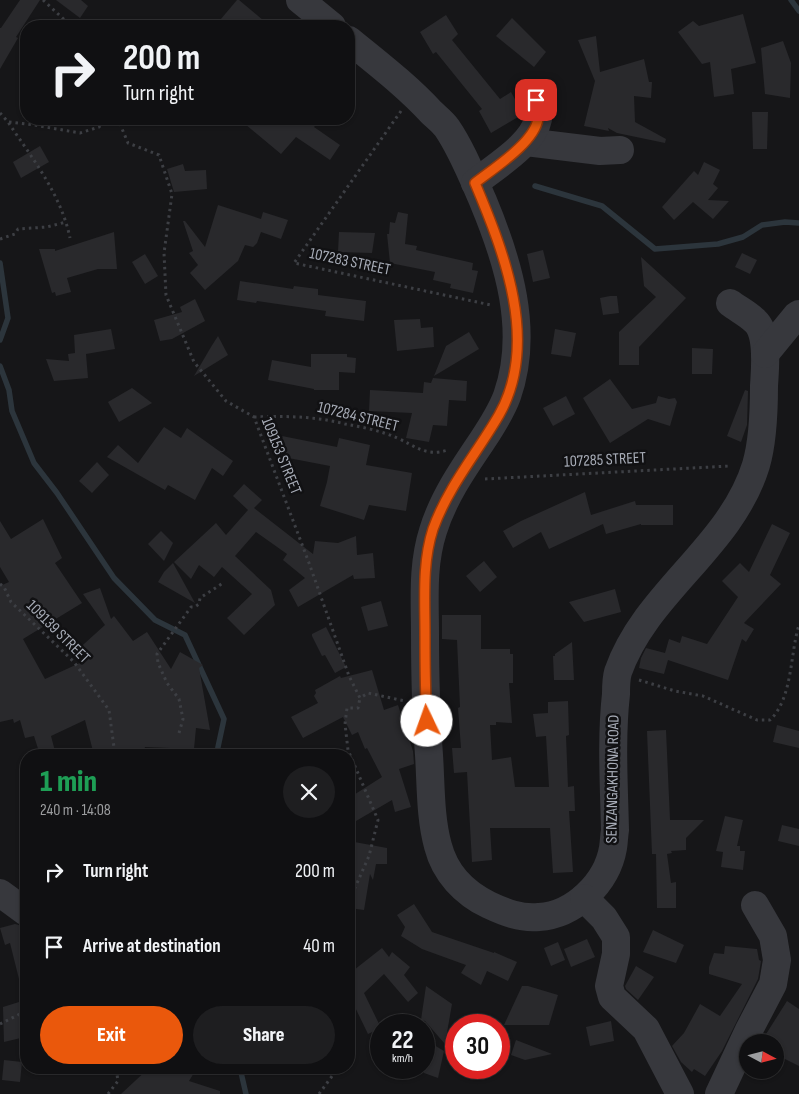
<!DOCTYPE html>
<html lang="en">
<head>
<meta charset="utf-8">
<style>
  :root { --surface:#101012; --page:#1e1e20; --text:#f1f3f6; --muted:#9c9d9f; --line:#303032; --accent:#ea580c }
  body { margin:0; font-family:"Sofia Sans Condensed",sans-serif; background:var(--page); color:var(--text); height:100vh; display:flex; flex-direction:column; font-size:19px; white-space:nowrap }
  * { box-sizing:border-box; margin:0 }
  p { font-size:16px; color:var(--muted) }
  .icon { flex:none; width:28px; height:28px; fill:none; stroke:currentColor; stroke-width:2; stroke-linecap:round; stroke-linejoin:round }
  .map { position:relative; flex:1; overflow:hidden }
  .sheet { position:absolute; left:20px; top:749px; width:335px; height:325px; display:flex; flex-direction:column; background:var(--surface); border-radius:20px; box-shadow:0 1px 4px #0004,0 0 0 1px var(--line) }
  .sheet>* { flex:none }
  .top-card { position:absolute; left:20px; top:20px; width:335px; height:105px; border-radius:20px; box-shadow:0 1px 4px #0004,0 0 0 1px var(--line); background:#101012; color:var(--text); overflow:hidden }
  .needle { width:32px; rotate:97deg }
  .fabs { position:absolute; left:739px; top:1034px; display:grid; gap:10px }
  .fabs a { display:grid; place-items:center; width:45px; height:45px; border-radius:50%; background:var(--surface); box-shadow:0 1px 4px #0004,0 0 0 1px var(--line); font-size:25px }
  .speed { position:absolute; left:370px; top:1014px; display:flex; gap:10px; font-size:25px; font-weight:700; text-align:center }
  .speed>* { display:grid; place-content:center; width:65px; height:65px; border-radius:50%; background:var(--surface); box-shadow:0 1px 4px #0004,0 0 0 1px var(--line); line-height:1 }
  .speed small { font-size:12px; font-weight:400 }
  .speed .limit { border:8px solid #d22; background:#fff; color:#111 }
  .pin { position:absolute; display:grid; place-items:center; width:42px; height:42px; color:#fff; margin:-21px; border-radius:10px; box-shadow:0 2px 8px #0006 }
  .me { position:absolute; width:55px; margin:-28px; rotate:357deg; stroke-linejoin:round; filter:drop-shadow(0 0 4px #0008) }
  .turn { display:flex; align-items:center; gap:18px; height:105px; padding:0 20px; font-size:22px }
  .turn .icon { width:65px; height:65px; stroke-width:2.5 }
  .turn b { display:block; font-size:35px; line-height:42px }
  .round { display:grid; place-items:center; flex:none; width:52px; height:52px; border-radius:26px; background:var(--page) }
  .headline { display:flex; align-items:center; justify-content:space-between; height:85px; padding:0 20px }
  h1 { font-size:30px; font-weight:800; line-height:38px; color:#1e9e55 }
  .button { display:flex; gap:10px; margin-top:auto; padding:10px 20px }
  .button a { flex:1; height:58px; border-radius:30px; background:var(--accent); color:#fff; font-size:20px; font-weight:800; line-height:58px; text-align:center }
  .button a+a { background:var(--page); color:var(--text) }
  ul { padding:0; list-style:none }
  li { display:flex; align-items:center; gap:15px; height:75px; padding:0 20px }
  li div { flex:1 }
  li b { display:block; font-size:19px }
  li em { font-style:normal }
  .map>svg:first-child { display:block }
  .lines { fill:none; stroke-linecap:round; stroke-linejoin:round }
  .stream { stroke:#2c353c; stroke-width:5.5 }
  .building { fill:#29292c }
  .path { stroke:#3d3f44; stroke-width:3; stroke-dasharray:2.5 4; stroke-linecap:butt }
  .minor { stroke:#37383d; stroke-width:28 }
  .route-casing { stroke:#983908; stroke-width:12 }
  .route { stroke:#ea580c; stroke-width:9 }
  .labels { text-anchor:middle; dominant-baseline:central; stroke-width:5; stroke-linejoin:round; paint-order:stroke }
  .street-label { font-size:16px; fill:#a8adb8; stroke:#111113 }
</style>
</head>
<body>
<div class="map">
<svg width="799" height="1094" viewBox="0 0 799 1094">
  <rect width="100%" height="100%" fill="#161618"/>
  <g class="lines">
    <g class="stream">
      <path d="M 791,0 L 799,11"/>
      <path d="M 535,186 L 602,206 L 655,249 L 718,244 L 743,237 L 762,225 L 785,222 L 799,223"/>
      <path d="M 0,263 L 8,318 L 0,340"/>
      <path d="M 0,366 L 9,390 L 12,411 L 34,463 L 57,493 L 114,578 L 155,620 L 185,635 L 224,719 L 218,747 L 217,755"/>
      <path d="M 240,1068 L 246,1094"/>
    </g>
  </g>
  <g class="building">
    <path d="M 20,0 L 40,0 L 16,37 L 18,38 L 0,69 L 0,28 L 1,28 Z"/>
    <path d="M 56,0 L 81,0 L 88,6 L 80,18 Z"/>
    <path d="M 237,0 L 239,0 L 270,26 L 215,26 Z"/>
    <path d="M 743,14 L 756,63 L 731,69 L 734,94 L 714,97 L 710,62 L 702,64 L 678,32 L 693,21 L 699,26 Z"/>
    <path d="M 446,15 L 458,34 L 452,40 L 500,99 L 511,92 L 522,112 L 523,114 L 491,133 L 479,111 L 482,109 L 436,52 L 433,54 L 420,32 Z"/>
    <path d="M 512,18 L 546,52 L 534,67 L 496,36 Z"/>
    <path d="M 596,36 L 600,72 L 644,59 L 649,82 L 652,82 L 651,98 L 634,96 L 635,122 L 666,139 L 665,143 L 617,133 L 608,128 L 609,131 L 584,126 L 595,81 L 578,40 Z"/>
    <path d="M 783,41 L 791,63 L 790,98 L 765,94 L 761,48 Z"/>
    <path d="M 752,112 L 768,112 L 767,149 L 753,149 Z"/>
    <path d="M 239,119 L 321,119 L 314,127 L 340,145 L 330,160 L 296,137 L 281,154 Z"/>
    <path d="M 40,146 L 49,162 L 21,178 L 13,162 Z"/>
    <path d="M 704,162 L 720,170 L 713,184 L 718,188 L 708,200 L 729,201 L 713,219 L 693,202 L 674,220 L 662,207 L 694,171 L 698,175 Z"/>
    <path d="M 183,164 L 185,171 L 206,170 L 207,189 L 174,192 L 167,169 Z"/>
    <path d="M 218,205 L 261,219 L 263,212 L 288,220 L 281,239 L 261,232 L 257,243 L 253,247 L 245,245 L 238,261 L 205,290 L 190,273 L 198,265 L 189,253 L 193,251 L 183,221 L 185,221 L 205,247 Z"/>
    <path d="M 398,212 L 408,214 L 405,244 L 417,246 L 416,250 L 473,263 L 472,270 L 478,271 L 473,293 L 450,288 L 451,284 L 433,280 L 435,272 L 390,263 L 387,234 L 389,234 L 390,222 L 395,223 Z"/>
    <path d="M 114,232 L 117,269 L 98,269 L 67,278 L 71,292 L 56,296 L 55,292 L 52,293 L 39,249 L 55,249 L 55,251 Z"/>
    <path d="M 339,232 L 375,233 L 372,253 L 338,252 Z"/>
    <path d="M 543,250 L 550,278 L 533,282 L 527,254 Z"/>
    <path d="M 742,253 L 757,260 L 750,274 L 735,267 Z"/>
    <path d="M 145,254 L 158,276 L 145,284 L 132,262 Z"/>
    <path d="M 641,257 L 686,298 L 639,347 L 639,365 L 619,365 L 619,332 L 656,297 L 644,286 Z"/>
    <path d="M 240,281 L 293,289 L 294,286 L 318,289 L 318,295 L 366,301 L 364,321 L 325,316 L 326,311 L 257,301 L 256,303 L 237,300 Z"/>
    <path d="M 610,296 L 617,296 L 619,313 L 603,315 L 600,298 Z"/>
    <path d="M 195,299 L 205,321 L 172,339 L 160,341 L 154,320 L 182,312 L 180,307 Z"/>
    <path d="M 420,319 L 421,328 L 433,327 L 434,347 L 397,351 L 394,320 Z"/>
    <path d="M 111,329 L 115,349 L 86,354 L 88,378 L 54,381 L 46,359 L 69,361 L 68,354 L 75,353 L 74,335 Z"/>
    <path d="M 555,329 L 576,333 L 571,357 L 551,354 Z"/>
    <path d="M 469,332 L 479,349 L 434,376 L 446,346 Z"/>
    <path d="M 218,336 L 228,355 L 194,376 L 211,347 Z"/>
    <path d="M 692,348 L 713,349 L 712,374 L 692,374 Z"/>
    <path d="M 311,354 L 347,354 L 347,357 L 356,358 L 355,373 L 339,372 L 339,390 L 314,390 L 314,389 L 268,380 L 272,360 L 311,367 Z"/>
    <path d="M 433,378 L 467,381 L 466,401 L 449,400 L 447,426 L 433,425 L 429,442 L 406,438 L 412,413 L 369,411 L 370,390 L 423,393 L 424,382 L 431,383 Z"/>
    <path d="M 610,379 L 632,409 L 656,403 L 658,396 L 669,399 L 675,398 L 677,402 L 670,426 L 648,419 L 610,443 L 583,398 Z"/>
    <path d="M 132,388 L 152,403 L 119,422 L 108,402 Z"/>
    <path d="M 745,390 L 748,391 L 747,425 L 741,442 L 727,436 Z"/>
    <path d="M 566,396 L 575,414 L 553,426 L 543,408 Z"/>
    <path d="M 164,427 L 181,438 L 187,428 L 233,461 L 223,476 L 212,468 L 195,500 L 168,485 L 165,490 L 107,457 L 118,445 L 138,463 Z"/>
    <path d="M 282,436 L 337,447 L 339,438 L 370,445 L 366,465 L 412,473 L 406,511 L 369,505 L 364,520 L 320,506 L 327,482 L 330,466 L 278,456 Z"/>
    <path d="M 97,462 L 109,475 L 92,493 L 79,481 Z"/>
    <path d="M 244,484 L 262,500 L 254,508 L 313,554 L 315,541 L 338,543 L 356,536 L 357,555 L 373,553 L 375,578 L 354,579 L 353,575 L 298,607 L 289,590 L 305,578 L 283,560 L 287,554 L 256,532 L 235,556 L 271,590 L 275,605 L 244,635 L 227,618 L 252,594 L 222,567 L 214,577 L 199,565 L 191,579 L 174,562 L 216,523 L 226,535 L 248,510 L 233,496 Z"/>
    <path d="M 585,492 L 591,515 L 635,501 L 636,505 L 673,505 L 673,525 L 641,525 L 641,524 L 606,534 L 603,524 L 549,549 L 541,532 L 513,548 L 503,531 L 521,521 Z"/>
    <path d="M 43,519 L 62,558 L 55,563 L 82,603 L 23,639 L 45,679 L 82,662 L 74,653 L 105,625 L 83,594 L 100,588 L 111,619 L 114,616 L 133,641 L 147,632 L 171,669 L 180,652 L 203,665 L 199,668 L 210,730 L 196,728 L 194,749 L 145,747 L 143,755 L 94,755 L 85,720 L 51,736 L 56,755 L 40,755 L 34,736 L 25,738 L 20,720 L 14,723 L 13,719 L 0,722 L 0,586 L 9,582 L 0,567 L 0,521 L 11,539 Z"/>
    <path d="M 772,524 L 790,533 L 770,575 L 781,584 L 744,623 L 754,629 L 746,642 L 742,639 L 728,680 L 668,660 L 664,674 L 639,668 L 641,658 L 646,648 L 665,653 L 669,639 L 680,643 L 682,636 L 707,644 L 738,597 L 722,581 L 740,563 L 749,572 Z"/>
    <path d="M 161,531 L 173,543 L 164,561 L 148,544 Z"/>
    <path d="M 484,561 L 497,577 L 480,592 L 466,576 Z"/>
    <path d="M 173,563 L 195,603 L 158,582 L 164,572 Z"/>
    <path d="M 615,589 L 621,612 L 584,622 L 569,602 Z"/>
    <path d="M 381,601 L 388,626 L 368,631 L 361,607 Z"/>
    <path d="M 442,615 L 481,615 L 481,649 L 510,649 L 510,654 L 513,654 L 513,683 L 509,683 L 512,723 L 496,722 L 496,725 L 490,725 L 492,760 L 511,757 L 515,787 L 549,787 L 546,736 L 536,737 L 533,714 L 548,713 L 548,702 L 568,701 L 569,735 L 566,736 L 568,787 L 574,786 L 575,811 L 569,811 L 573,872 L 553,873 L 550,828 L 490,828 L 492,860 L 472,862 L 467,772 L 454,773 L 452,748 L 461,748 L 458,708 L 460,707 L 457,640 L 442,639 Z"/>
    <path d="M 326,627 L 346,667 L 335,673 L 325,655 L 322,656 L 312,636 L 312,634 Z"/>
    <path d="M 572,642 L 574,680 L 554,680 L 553,656 L 555,656 L 555,654 Z"/>
    <path d="M 372,670 L 384,710 L 398,705 L 413,751 L 414,764 L 399,769 L 411,807 L 395,812 L 392,800 L 356,821 L 349,808 L 349,798 L 382,777 L 367,748 L 365,749 L 358,732 L 352,735 L 343,717 L 303,738 L 291,717 L 318,703 L 314,696 L 316,693 L 315,690 L 340,676 L 341,678 Z"/>
    <path d="M 777,725 L 799,731 L 799,748 L 773,742 Z"/>
    <path d="M 666,730 L 670,820 L 704,820 L 686,838 L 686,850 L 671,851 L 672,853 L 667,854 L 671,883 L 676,882 L 676,908 L 657,908 L 656,854 L 652,854 L 647,731 Z"/>
    <path d="M 725,816 L 743,820 L 737,846 L 740,846 L 740,851 L 745,851 L 743,870 L 721,867 L 723,852 L 716,851 Z"/>
    <path d="M 782,825 L 799,829 L 799,846 L 778,841 Z"/>
    <path d="M 349,841 L 387,848 L 387,864 L 376,864 L 373,880 L 370,874 L 364,910 L 349,908 Z"/>
    <path d="M 414,904 L 432,932 L 494,953 L 494,952 L 517,962 L 508,981 L 487,971 L 481,985 L 461,973 L 466,965 L 422,949 L 401,936 L 405,927 L 397,915 Z"/>
    <path d="M 15,924 L 26,927 L 26,986 L 21,987 L 10,943 L 5,945 L 0,928 Z"/>
    <path d="M 653,930 L 684,945 L 676,963 L 643,952 Z"/>
    <path d="M 587,939 L 595,957 L 571,967 L 564,949 Z"/>
    <path d="M 558,942 L 565,960 L 551,966 L 544,948 Z"/>
    <path d="M 725,946 L 757,949 L 759,960 L 761,961 L 758,979 L 722,1051 L 705,1076 L 694,1069 L 692,1072 L 681,1062 L 672,1046 L 684,1033 L 700,1004 L 720,1016 L 742,984 L 709,974 L 709,967 L 714,953 L 724,954 Z"/>
    <path d="M 382,948 L 389,957 L 392,952 L 410,967 L 404,975 L 418,993 L 408,1002 L 384,974 L 364,993 L 381,1028 L 368,1034 L 353,1003 L 349,1007 L 349,959 L 354,970 Z"/>
    <path d="M 636,966 L 654,977 L 638,1000 L 626,989 L 625,986 Z"/>
    <path d="M 426,986 L 452,1004 L 445,1044 L 425,1021 L 421,1020 Z"/>
    <path d="M 522,986 L 528,986 L 558,995 L 549,1025 L 504,1025 Z"/>
    <path d="M 787,1001 L 799,1009 L 799,1066 L 775,1054 L 775,1042 L 761,1042 Z"/>
    <path d="M 19,1002 L 23,1015 L 25,1037 L 4,1042 L 3,1007 Z"/>
    <path d="M 611,1021 L 614,1041 L 590,1046 L 586,1027 Z"/>
    <path d="M 424,1039 L 444,1051 L 438,1078 L 424,1073 Z"/>
    <path d="M 516,1040 L 552,1054 L 525,1060 L 511,1055 Z"/>
    <path d="M 4,1060 L 22,1062 L 20,1082 L 2,1080 Z"/>
    <path d="M 149,1068 L 197,1068 L 189,1081 L 220,1091 L 220,1094 L 121,1094 Z"/>
  </g>
  <g class="lines">
    <g class="path">
      <path d="M 43,0 L 71,26"/>
      <path d="M 401,111 L 294,263 L 491,305"/>
      <path d="M 0,113 L 8,122 C 32,158 61,194 70,238"/>
      <path d="M 115,119 L 120,124 L 128,143 L 159,155 L 172,194 L 164,253 L 166,295 L 194,362 L 226,401 L 254,417 L 309,563 L 349,676 L 360,698 L 368,693 L 405,701"/>
      <path d="M 9,122 L 34,125 L 80,133 L 99,127 L 106,119"/>
      <path d="M 0,239 L 15,234 L 18,229 L 47,227 L 66,222"/>
      <path d="M 254,417 C 285,416 315,416 345,424 C 362,427 382,431 397,438 C 416,446 425,457 448,450"/>
      <path d="M 485,479 L 730,466"/>
      <path d="M 0,584 L 4,587 L 11,602 L 74,662 L 109,710 L 115,755"/>
      <path d="M 639,680 L 675,691 L 703,696 L 757,720 L 770,720 C 793,698 790,653 799,625"/>
      <path d="M 179,733 L 183,719 L 179,699 L 167,683 L 158,663 L 157,654 L 191,607 L 195,607 L 199,604 L 200,598 L 223,583"/>
      <path d="M 349,940 L 350,899 L 369,856 L 378,820 L 348,750 L 345,724 L 347,708 L 358,708 L 360,698"/>
      <path d="M 0,1024 L 26,1011"/>
      <path d="M 108,1094 L 118,1081 L 116,1068"/>
      <path d="M 319,1094 L 338,1068"/>
    </g>
    <g class="minor">
      <path d="M 300,0 L 332,26"/>
      <path d="M 349,40 C 377,63 406,85 431,112 C 436,117 443,122 447,128 C 462,150 472,176 483,201 C 508,261 530,331 507,396 C 501,412 492,426 482,441 C 463,469 443,498 433,531 C 422,565 425,600 425,634 C 425,674 426,715 429,755 C 431,785 430,817 438,846 C 445,873 464,893 489,905 C 504,912 521,919 539,917 C 574,915 607,883 613,848 C 614,842 614,836 615,830 C 614,785 611,739 616,694 C 616,687 616,679 618,672 C 646,592 731,547 756,465 C 763,441 764,412 764,386 C 765,368 769,334 755,321 C 748,314 738,309 730,303"/>
      <path d="M 526,142 L 600,151 L 620,150"/>
      <path d="M 475,183 C 494,167 533,145 538,119 C 539,113 537,106 536,100"/>
      <path d="M 765,354 L 796,316 L 799,314"/>
      <path d="M 0,893 L 26,912"/>
      <path d="M 584,898 L 604,918 L 616,937 L 616,954 L 609,986 L 612,997 L 646,1029 L 680,1094"/>
      <path d="M 719,1094 L 749,1030 L 773,984 L 777,960 L 773,936 L 755,905"/>
    </g>
  </g>
  <g class="lines">
    <defs>
      <path id="route" d="M 427,721 C 425,692 425,663 425,634 C 425,599 422,563 433,529 C 448,487 477,453 499,415 C 540,343 504,252 475,183 C 494,168 534,143 538,119 C 539,113 537,106 536,100"/>
    </defs>
    <use href="#route" class="route-casing"/>
    <use href="#route" class="route"/>
  </g>
  <g class="labels">
    <g class="street-label">
      <text transform="translate(350 262) rotate(12)">107283 STREET</text>
      <text transform="translate(358 417) rotate(14)">107284 STREET</text>
      <text transform="translate(281 456) rotate(68)">109153 STREET</text>
      <text transform="translate(605 460) rotate(-3)">107285 STREET</text>
      <text transform="translate(58 632) rotate(45)">109139 STREET</text>
      <text transform="translate(613 779) rotate(-89)">SENZANGAKHONA ROAD</text>
    </g>
  </g>
</svg>
<div class="fabs">
<a><svg class="needle" viewBox="-14 -14 28 28"><path d="M0-13l5 13h-10z" fill="#e53935"/><path d="M0 13l5-13h-10z" fill="#9c9d9f"/></svg></a>
</div>
<div class="speed"><div>22<small>km/h</small></div><div class="limit">30</div></div>
<div class="pin" style="left:536px;top:100px;background:#d93025"><svg class="icon" aria-label="arrive" viewBox="0 0 24 24"><path d="M6 21V4h12l-3 4 3 4H6"/></svg></div>
<svg class="me" style="left:427px;top:721px" viewBox="-20 -20 40 40"><circle r="19" fill="#fff"/><path d="M0-13L10 11 0 6-10 11z" fill="#ea580c"/></svg>
<div class="top-card">
<div class="turn"><svg class="icon" aria-label="right" viewBox="0 0 24 24"><path d="M7 20v-9h11M14 6l5 5-5 5"/></svg><div><b>200 m</b>Turn right</div></div>
</div>
<section class="sheet">
<div class="headline"><div><h1>1 min</h1><p>240 m · 14:08</p></div><a class="round"><svg class="icon" aria-label="close" viewBox="0 0 24 24"><path d="M6 6l12 12M18 6L6 18"/></svg></a></div>
<ul>
<li><svg class="icon" aria-label="right" viewBox="0 0 24 24"><path d="M7 20v-9h11M14 6l5 5-5 5"/></svg><div><b>Turn right</b></div><em>200 m</em></li>
<li><svg class="icon" aria-label="arrive" viewBox="0 0 24 24"><path d="M6 21V4h12l-3 4 3 4H6"/></svg><div><b>Arrive at destination</b></div><em>40 m</em></li>
</ul>
<div class="button"><a>Exit</a><a>Share</a></div>
</section>
</div>
</body>
</html>
